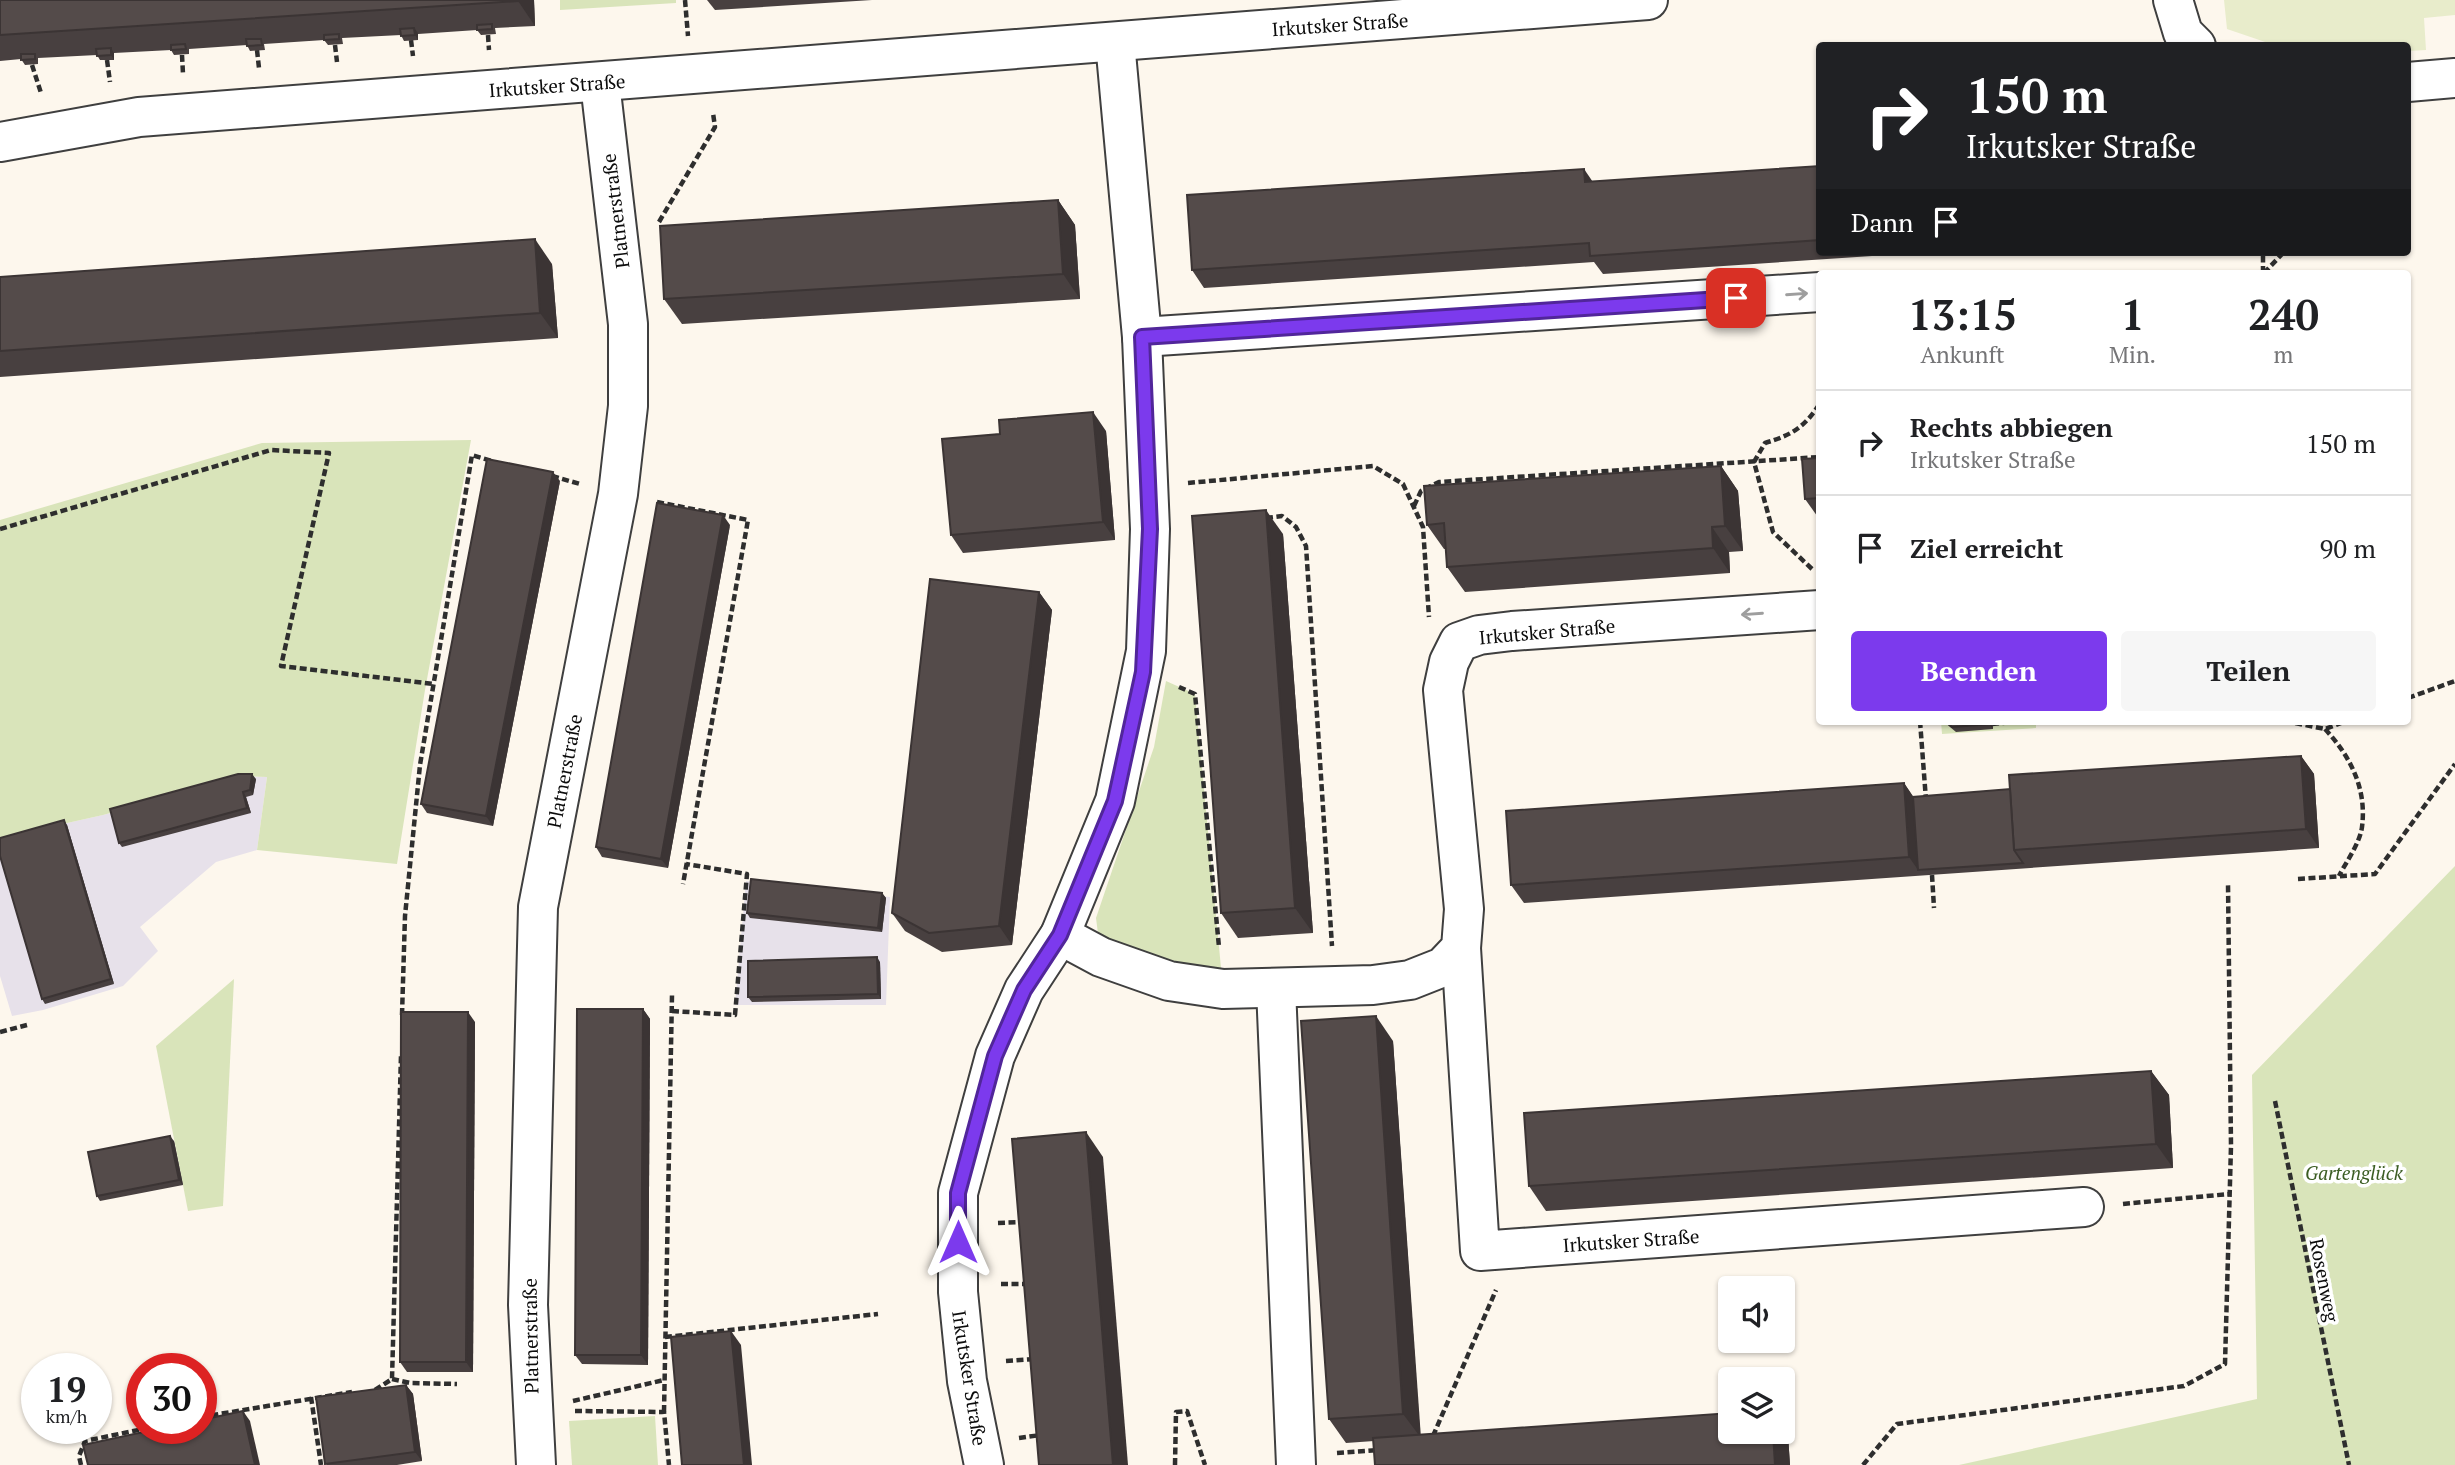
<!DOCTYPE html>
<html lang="de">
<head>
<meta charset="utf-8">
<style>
  :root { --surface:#fff; --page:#f6f6f6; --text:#202124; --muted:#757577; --line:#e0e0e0; --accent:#7c3aed }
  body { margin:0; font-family:"PT Serif",serif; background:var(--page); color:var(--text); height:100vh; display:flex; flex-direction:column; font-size:26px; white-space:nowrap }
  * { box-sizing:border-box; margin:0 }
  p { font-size:23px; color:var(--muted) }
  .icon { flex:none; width:38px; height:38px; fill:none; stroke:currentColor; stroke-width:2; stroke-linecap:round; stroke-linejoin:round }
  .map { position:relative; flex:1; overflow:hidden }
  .drawer { position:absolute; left:1816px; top:270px; width:595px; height:455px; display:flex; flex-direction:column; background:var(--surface); border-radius:7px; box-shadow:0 2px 5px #0004 }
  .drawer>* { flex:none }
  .hud { position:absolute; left:1816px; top:42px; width:595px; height:214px; border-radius:7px; box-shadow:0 2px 5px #0004; background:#202124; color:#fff; overflow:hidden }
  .controls { position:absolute; left:1718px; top:1276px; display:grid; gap:14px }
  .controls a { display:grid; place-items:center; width:77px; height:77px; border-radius:7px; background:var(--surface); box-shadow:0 2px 5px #0004; font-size:35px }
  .speed { position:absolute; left:21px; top:1353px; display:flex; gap:14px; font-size:35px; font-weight:700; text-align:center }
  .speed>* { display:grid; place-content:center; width:91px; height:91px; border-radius:50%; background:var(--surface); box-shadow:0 2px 5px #0004; line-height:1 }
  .speed small { font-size:18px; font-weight:400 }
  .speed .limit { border:10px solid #d22; background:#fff; color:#111 }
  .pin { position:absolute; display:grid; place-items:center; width:60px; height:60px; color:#fff; margin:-30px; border-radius:14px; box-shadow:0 4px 10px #0006 }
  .me { position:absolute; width:77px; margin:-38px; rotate:0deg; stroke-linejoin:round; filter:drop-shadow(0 0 5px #0008) }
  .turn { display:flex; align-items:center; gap:24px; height:147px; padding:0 35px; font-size:32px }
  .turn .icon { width:91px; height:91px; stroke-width:2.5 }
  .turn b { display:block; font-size:49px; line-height:60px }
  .then { display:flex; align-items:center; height:66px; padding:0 35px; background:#0003; gap:14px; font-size:26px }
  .eta { display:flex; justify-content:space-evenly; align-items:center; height:119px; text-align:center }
  .eta b { font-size:42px; font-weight:600; line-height:49px }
  .button { display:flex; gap:14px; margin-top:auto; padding:14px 35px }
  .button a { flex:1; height:80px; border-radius:7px; background:var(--accent); color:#fff; font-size:28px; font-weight:600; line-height:80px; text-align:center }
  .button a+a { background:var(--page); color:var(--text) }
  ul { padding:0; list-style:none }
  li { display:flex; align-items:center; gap:21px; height:105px; padding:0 35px; border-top:2px solid var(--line) }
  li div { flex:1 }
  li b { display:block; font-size:26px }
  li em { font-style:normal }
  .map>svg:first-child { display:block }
  .industrial { fill:#e7e1ea }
  .green { fill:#d9e4ba }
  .pitch { fill:#e8eccb }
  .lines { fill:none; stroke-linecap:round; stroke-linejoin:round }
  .minor-casing { stroke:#3f3f3f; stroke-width:42 }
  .path { stroke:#2e2e2e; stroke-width:4.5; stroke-dasharray:7 3.5; stroke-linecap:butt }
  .minor { stroke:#fff; stroke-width:38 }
  .wall { fill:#484040 }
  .shaded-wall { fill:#3b3434 }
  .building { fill:#544b4a; stroke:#3b3434; stroke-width:2 }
  .oneway { stroke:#9e9e9e }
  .route-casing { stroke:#51269a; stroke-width:18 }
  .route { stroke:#7c3aed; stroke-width:12 }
  .labels { text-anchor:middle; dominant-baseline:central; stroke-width:7; stroke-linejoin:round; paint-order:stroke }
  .street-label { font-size:19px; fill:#0c0c0c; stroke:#fff }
  .park-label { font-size:19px; font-style:italic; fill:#3b5d23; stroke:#fff }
</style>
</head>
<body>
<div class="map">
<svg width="2455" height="1465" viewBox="0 0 2455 1465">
  <rect width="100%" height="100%" fill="#fdf7ed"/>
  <g class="industrial">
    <path d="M 244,776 L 267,777 L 257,850 L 216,862 L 140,927 L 158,951 L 123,986 L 43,1010 L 12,1016 L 0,976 L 0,838 L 103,815 Z"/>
    <path d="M 746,881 L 890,897 L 886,1005 L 735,1005 Z"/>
  </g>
  <g class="green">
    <path d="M 560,0 L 676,0 L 676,3 L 560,10 Z"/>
    <path d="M 471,440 L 425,690 L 397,864 L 257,850 L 267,777 L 244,776 L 103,815 L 0,838 L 0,520 L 262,443 Z"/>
    <path d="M 1166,681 L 1195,694 L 1223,989 L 1101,957 L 1096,918 L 1154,747 Z"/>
    <path d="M 1941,721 L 2036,721 L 2036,728 L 1942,734 Z"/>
    <path d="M 2455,866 L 2455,1465 L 1959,1465 L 2257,1399 L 2252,1075 Z"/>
    <path d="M 234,979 L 223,1206 L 188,1211 L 156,1046 Z"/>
    <path d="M 655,1416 L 658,1465 L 572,1465 L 569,1421 Z"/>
  </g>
  <path class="pitch" d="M 2224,0 L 2455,0 L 2455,15 L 2424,18 L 2426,50 L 2408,51 L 2408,46 L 2274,45 L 2227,29 Z"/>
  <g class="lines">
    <defs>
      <g id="minor">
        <path d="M 2173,0 L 2183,33 L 2196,46"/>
        <path d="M 2408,82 L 2455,78"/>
        <path d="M 0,142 L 139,117 L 1648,0"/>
        <path d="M 1142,337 L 1820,292"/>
        <path d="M 1060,935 L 1101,957 L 1169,981 L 1223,989 L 1373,985 L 1410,980 L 1443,967 L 1461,948 L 1464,909 L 1443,690 L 1449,662 L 1459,642 L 1479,635 L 1512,631 L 1820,610"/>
        <path d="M 1461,948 L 1480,1251 L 2084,1207"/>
        <path d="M 1276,988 L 1296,1465"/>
        <path d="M 536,1465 L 528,1305 L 538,907 L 618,494 L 628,406 L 628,324 L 600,83"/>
        <path d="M 984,1465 L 967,1381 L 958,1292 L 958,1193 L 995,1056 L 1024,990 L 1060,935 L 1115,801 L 1146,651 L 1150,529 L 1142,337 L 1115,42"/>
      </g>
    </defs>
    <use href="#minor" class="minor-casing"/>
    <g class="path">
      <path d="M 685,0 L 688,36"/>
      <path d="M 488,35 L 489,50"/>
      <path d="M 411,40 L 413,56"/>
      <path d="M 335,45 L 337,62"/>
      <path d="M 257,50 L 259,68"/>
      <path d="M 182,55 L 183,74"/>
      <path d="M 107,60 L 110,82"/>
      <path d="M 32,65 L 41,93"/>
      <path d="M 659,222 L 715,127 L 713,113"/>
      <path d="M 2263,273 L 2263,252"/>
      <path d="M 2264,273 L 2284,252"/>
      <path d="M 1820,369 L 1820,375"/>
      <path d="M 552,476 L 580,484"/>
      <path d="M 1188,483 L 1373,466 L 1403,484 L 1423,527 L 1429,617"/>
      <path d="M 657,502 L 748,520 L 683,884"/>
      <path d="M 1414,506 L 1421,491 L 1439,482 L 1820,457"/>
      <path d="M 1266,518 L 1282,516 L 1296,527 L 1306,546 L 1332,946"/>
      <path d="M 0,529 L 271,450 L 329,453 L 281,666 L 434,684"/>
      <path d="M 1812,569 L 1773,532 L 1754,462 L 1765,443 C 1792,435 1805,427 1820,403"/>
      <path d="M 1179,687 L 1195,694 L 1219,947"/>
      <path d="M 2408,698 L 2455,681"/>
      <path d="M 1920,721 L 1926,800"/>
      <path d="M 2285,721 L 2325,729 L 2346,721"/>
      <path d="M 1992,724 L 2023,721"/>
      <path d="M 2325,729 C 2350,756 2367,788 2362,827 C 2360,843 2346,862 2339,876"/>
      <path d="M 1932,875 L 1934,908"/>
      <path d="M 2298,879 L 2375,874 L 2455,764"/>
      <path d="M 672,1011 L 735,1015 L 747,874 L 686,864"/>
      <path d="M 402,1015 L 405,916 L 420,765 L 472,455 L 492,461"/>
      <path d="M 0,1032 L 27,1025"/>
      <path d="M 2275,1101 L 2349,1465"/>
      <path d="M 2123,1204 L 2229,1194"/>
      <path d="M 998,1223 L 1025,1222"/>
      <path d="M 1001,1284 L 1028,1284"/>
      <path d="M 665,1337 L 878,1314"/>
      <path d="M 1006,1361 L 1036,1359"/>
      <path d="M 392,1379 L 410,1383 L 457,1384"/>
      <path d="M 375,1390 L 392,1379 L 401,1055"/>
      <path d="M 311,1397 L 321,1465"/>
      <path d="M 573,1401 L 664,1380"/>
      <path d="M 575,1411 L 664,1412 L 669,1465"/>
      <path d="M 664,1412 L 672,995"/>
      <path d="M 201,1417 L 352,1392"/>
      <path d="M 1433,1436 L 1496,1290"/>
      <path d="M 1019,1438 L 1041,1435"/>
      <path d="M 1337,1453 L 1380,1450"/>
      <path d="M 81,1465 L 79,1456 L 85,1441 L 148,1428"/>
      <path d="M 1175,1465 L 1176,1412 L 1187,1411 L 1205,1465"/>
      <path d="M 1863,1465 L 1897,1424 L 2184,1386 L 2225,1364 L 2231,1146 L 2228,883"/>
    </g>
    <use href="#minor" class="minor"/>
  </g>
  <g class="wall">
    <path d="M 0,0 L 534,0 L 535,26 L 495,28 L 496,34 L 481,35 L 477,30 L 418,34 L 418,40 L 404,41 L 401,35 L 342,38 L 343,44 L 328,45 L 324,40 L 264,44 L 265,50 L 250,51 L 247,45 L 189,49 L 189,54 L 174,55 L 171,50 L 114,53 L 114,60 L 100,60 L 97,55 L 38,58 L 38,64 L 25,65 L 21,59 L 0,61 Z"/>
    <path d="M 707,0 L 872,0 L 715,10 Z"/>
    <path d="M 1820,166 L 1820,252 L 1932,252 L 1603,274 L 1594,262 L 1204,288 L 1192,270 L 1593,182 Z"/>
    <path d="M 1058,200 L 1075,225 L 1080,299 L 682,324 L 664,299 Z"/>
    <path d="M 552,264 L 558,338 L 0,377 L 0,277 Z"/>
    <path d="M 1106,431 L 1115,540 L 963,553 L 951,535 Z"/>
    <path d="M 1820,458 L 1820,520 L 1805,499 Z"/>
    <path d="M 1721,466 L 1738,491 L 1743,551 L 1729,552 L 1730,573 L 1465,592 L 1447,567 L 1446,549 L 1444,549 L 1427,525 Z"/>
    <path d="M 560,481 L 493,826 L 427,813 L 421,804 Z"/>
    <path d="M 730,525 L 668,868 L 602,857 L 596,847 Z"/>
    <path d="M 1283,534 L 1313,933 L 1238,938 L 1221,913 Z"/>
    <path d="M 1039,592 L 1052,610 L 1012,945 L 942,952 L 905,931 L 892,913 Z"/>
    <path d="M 1943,721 L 1992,721 L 1993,729 L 1956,732 Z"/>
    <path d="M 2301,756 L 2314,774 L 2319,848 L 1524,903 L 1511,885 L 1904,783 L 1913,797 L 2010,789 Z"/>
    <path d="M 256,779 L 253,795 L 246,797 L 251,813 L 122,847 L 119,843 Z"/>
    <path d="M 67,825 L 114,984 L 45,1004 L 42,999 Z"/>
    <path d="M 882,893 L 886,898 L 882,932 L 750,918 L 747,913 Z"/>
    <path d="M 880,962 L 881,999 L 752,1002 L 748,997 Z"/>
    <path d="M 643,1009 L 650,1019 L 648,1365 L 582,1364 L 575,1355 Z"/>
    <path d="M 475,1022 L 473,1372 L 407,1372 L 400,1362 Z"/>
    <path d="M 1393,1041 L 1420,1435 L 1788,1435 L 1790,1465 L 1375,1465 L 1374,1441 L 1346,1443 L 1329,1419 Z"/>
    <path d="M 2151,1071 L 2169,1095 L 2173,1168 L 1546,1211 L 1529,1186 Z"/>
    <path d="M 174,1141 L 183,1185 L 100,1201 L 97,1196 Z"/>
    <path d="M 406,1385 L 413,1394 L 422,1461 L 397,1465 L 326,1465 Z"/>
  </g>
  <g class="shaded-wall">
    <path d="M 518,0 L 534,0 L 535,26 L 518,1 Z"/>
    <path d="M 414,28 L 418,33 L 418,40 L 415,35 Z"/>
    <path d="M 111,48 L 114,53 L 114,60 L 111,55 Z"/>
    <path d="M 1584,169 L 1597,188 L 1585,182 Z"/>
    <path d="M 1058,200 L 1075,225 L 1080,299 L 1063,274 Z"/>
    <path d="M 535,239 L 552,264 L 558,338 L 540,313 Z"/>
    <path d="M 1093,412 L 1106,431 L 1115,540 L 1103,522 Z"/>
    <path d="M 1721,466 L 1738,491 L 1743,551 L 1725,526 Z"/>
    <path d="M 553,472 L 560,481 L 493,826 L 486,816 Z"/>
    <path d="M 1266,510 L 1283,534 L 1313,933 L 1295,908 Z"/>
    <path d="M 723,515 L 730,525 L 668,868 L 661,859 Z"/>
    <path d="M 1712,527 L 1729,552 L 1730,573 L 1713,548 Z"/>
    <path d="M 1039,592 L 1052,610 L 1012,945 L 999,926 Z"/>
    <path d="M 1989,721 L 1992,721 L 1993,729 L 1989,724 Z"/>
    <path d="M 2301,756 L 2314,774 L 2319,848 L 2306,829 Z"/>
    <path d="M 252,774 L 256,779 L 253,795 L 250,790 Z"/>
    <path d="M 1904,783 L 1917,802 L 1918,870 L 1909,857 Z"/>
    <path d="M 243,792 L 246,797 L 251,813 L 247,808 Z"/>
    <path d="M 64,820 L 67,825 L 114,984 L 111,979 Z"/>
    <path d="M 882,893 L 886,898 L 882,932 L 878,928 Z"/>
    <path d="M 877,957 L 880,962 L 881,999 L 878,994 Z"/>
    <path d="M 643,1009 L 650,1019 L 648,1365 L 641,1355 Z"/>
    <path d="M 468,1012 L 475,1022 L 473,1372 L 466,1362 Z"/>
    <path d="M 1376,1016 L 1393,1041 L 1421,1438 L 1403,1414 Z"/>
    <path d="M 2151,1071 L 2169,1095 L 2173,1168 L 2156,1144 Z"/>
    <path d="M 1086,1132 L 1103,1157 L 1128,1465 L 1113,1465 Z"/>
    <path d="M 170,1136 L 174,1141 L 183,1185 L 179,1180 Z"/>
    <path d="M 731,1331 L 741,1345 L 752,1465 L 744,1465 Z"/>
    <path d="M 406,1385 L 413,1394 L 422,1461 L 415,1452 Z"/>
    <path d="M 243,1411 L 250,1421 L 260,1465 L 255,1465 Z"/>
    <path d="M 1783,1428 L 1788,1435 L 1790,1465 L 1775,1465 L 1773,1432 L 1783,1432 Z"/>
  </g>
  <g class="building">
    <path d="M 0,0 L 518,0 L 518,1 L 0,35 Z"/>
    <path d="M 492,24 L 492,29 L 477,30 L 477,25 Z"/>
    <path d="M 414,28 L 415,35 L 401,36 L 400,29 Z"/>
    <path d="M 339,34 L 339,39 L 324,40 L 324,35 Z"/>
    <path d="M 246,39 L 261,39 L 262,45 L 247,46 Z"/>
    <path d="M 185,44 L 186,49 L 171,50 L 171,45 Z"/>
    <path d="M 111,48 L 111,55 L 97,56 L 96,49 Z"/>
    <path d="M 21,54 L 35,54 L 35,59 L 21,60 Z"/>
    <path d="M 1820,166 L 1820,240 L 1590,256 L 1589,243 L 1192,270 L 1187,195 L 1584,169 L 1585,182 Z"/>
    <path d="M 1058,200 L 1063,274 L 664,299 L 660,226 Z"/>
    <path d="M 535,239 L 540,313 L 0,351 L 0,277 Z"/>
    <path d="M 1093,412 L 1103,522 L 951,535 L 942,439 L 1000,434 L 999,420 Z"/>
    <path d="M 1820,458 L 1820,498 L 1805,499 L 1802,459 Z"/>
    <path d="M 487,459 L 553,472 L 486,816 L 421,804 Z"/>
    <path d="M 1721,466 L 1725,526 L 1712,527 L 1713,548 L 1447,567 L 1444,523 L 1427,525 L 1424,486 Z"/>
    <path d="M 657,503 L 723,515 L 661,859 L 596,847 Z"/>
    <path d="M 1266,510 L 1295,908 L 1221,913 L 1192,516 Z"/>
    <path d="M 930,579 L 1039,592 L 999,926 L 929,933 L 892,913 Z"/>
    <path d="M 1945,721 L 1989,721 L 1989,724 L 1952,727 Z"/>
    <path d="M 2301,756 L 2306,829 L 2014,850 L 2009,775 Z"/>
    <path d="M 238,774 L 252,774 L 250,790 L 243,792 L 247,808 L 119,843 L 110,809 Z"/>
    <path d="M 1904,783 L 1909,857 L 1511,885 L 1506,811 Z"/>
    <path d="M 2010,789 L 2014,850 L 2023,863 L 1918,870 L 1913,797 Z"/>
    <path d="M 64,820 L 111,979 L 42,999 L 0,856 L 0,838 Z"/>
    <path d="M 751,879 L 882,893 L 878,928 L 747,913 Z"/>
    <path d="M 877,957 L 878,994 L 748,997 L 748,961 Z"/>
    <path d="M 577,1009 L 643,1009 L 641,1355 L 575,1355 Z"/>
    <path d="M 401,1012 L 468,1012 L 466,1362 L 400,1362 Z"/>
    <path d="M 1376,1016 L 1403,1414 L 1329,1419 L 1301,1021 Z"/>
    <path d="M 2151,1071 L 2156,1144 L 1529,1186 L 1524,1113 Z"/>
    <path d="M 1086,1132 L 1113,1465 L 1039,1465 L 1012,1139 Z"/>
    <path d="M 170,1136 L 179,1180 L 97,1196 L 88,1152 Z"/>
    <path d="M 731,1331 L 744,1465 L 682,1465 L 671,1337 Z"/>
    <path d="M 406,1385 L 415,1452 L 325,1464 L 316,1397 Z"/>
    <path d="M 243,1411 L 255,1465 L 88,1465 L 83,1445 L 162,1428 L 201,1428 L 201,1420 Z"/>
    <path d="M 1731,1413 L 1731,1432 L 1773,1432 L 1775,1465 L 1375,1465 L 1373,1438 Z"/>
  </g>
  <defs><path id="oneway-shaft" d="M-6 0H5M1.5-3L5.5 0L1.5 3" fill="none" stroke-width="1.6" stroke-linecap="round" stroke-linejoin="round" transform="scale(1.75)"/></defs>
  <g class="oneway">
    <use href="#oneway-shaft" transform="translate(1797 294) rotate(-4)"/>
    <use href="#oneway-shaft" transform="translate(1752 614) rotate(176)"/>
  </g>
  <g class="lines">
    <defs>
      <path id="route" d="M 958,1242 L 958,1193 L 995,1056 L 1024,990 L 1060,935 L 1115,801 L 1143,672 L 1150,529 L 1142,337 L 1736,298"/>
    </defs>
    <use href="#route" class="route-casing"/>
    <use href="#route" class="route"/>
  </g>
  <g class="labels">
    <g class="street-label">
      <text transform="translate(1340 24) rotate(-4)">Irkutsker Straße</text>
      <text transform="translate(557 85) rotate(-4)">Irkutsker Straße</text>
      <text transform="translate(615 211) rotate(-97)">Platnerstraße</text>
      <text transform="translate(1547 631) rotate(-5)">Irkutsker Straße</text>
      <text transform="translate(564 771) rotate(-79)">Platnerstraße</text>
      <text transform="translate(1631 1240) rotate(-4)">Irkutsker Straße</text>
      <text transform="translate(2325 1280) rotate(79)">Rosenweg</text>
      <text transform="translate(530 1336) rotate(-91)">Platnerstraße</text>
      <text transform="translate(970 1378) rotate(81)">Irkutsker Straße</text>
    </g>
    <g class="park-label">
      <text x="2354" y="1172">Gartenglück</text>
    </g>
  </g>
</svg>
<div class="controls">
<a><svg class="icon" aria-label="sound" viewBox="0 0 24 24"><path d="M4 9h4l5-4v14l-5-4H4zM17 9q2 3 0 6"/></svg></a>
<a><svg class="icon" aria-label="layers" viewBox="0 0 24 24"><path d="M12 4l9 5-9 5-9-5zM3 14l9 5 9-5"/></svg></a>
</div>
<div class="speed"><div>19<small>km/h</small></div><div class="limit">30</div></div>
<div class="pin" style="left:1736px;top:298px;background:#d93025"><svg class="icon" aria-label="arrive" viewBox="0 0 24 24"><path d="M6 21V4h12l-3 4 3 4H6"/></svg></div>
<svg class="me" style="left:958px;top:1242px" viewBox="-20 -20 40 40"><path d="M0-17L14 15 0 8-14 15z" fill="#7c3aed" stroke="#fff" stroke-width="4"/></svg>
<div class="hud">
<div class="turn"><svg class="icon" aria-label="right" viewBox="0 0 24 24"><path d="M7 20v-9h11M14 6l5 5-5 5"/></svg><div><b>150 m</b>Irkutsker Straße</div></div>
<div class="then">Dann<svg class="icon" aria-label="arrive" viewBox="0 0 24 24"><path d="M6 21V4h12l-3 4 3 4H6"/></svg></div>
</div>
<section class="drawer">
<div class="eta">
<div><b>13:15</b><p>Ankunft</p></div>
<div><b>1</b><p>Min.</p></div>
<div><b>240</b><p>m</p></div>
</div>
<ul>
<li><svg class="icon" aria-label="right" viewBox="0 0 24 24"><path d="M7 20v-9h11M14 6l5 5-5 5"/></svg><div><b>Rechts abbiegen</b><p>Irkutsker Straße</p></div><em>150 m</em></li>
<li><svg class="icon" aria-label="arrive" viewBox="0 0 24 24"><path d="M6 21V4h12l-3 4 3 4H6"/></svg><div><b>Ziel erreicht</b></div><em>90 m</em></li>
</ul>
<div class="button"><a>Beenden</a><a>Teilen</a></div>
</section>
</div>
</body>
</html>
